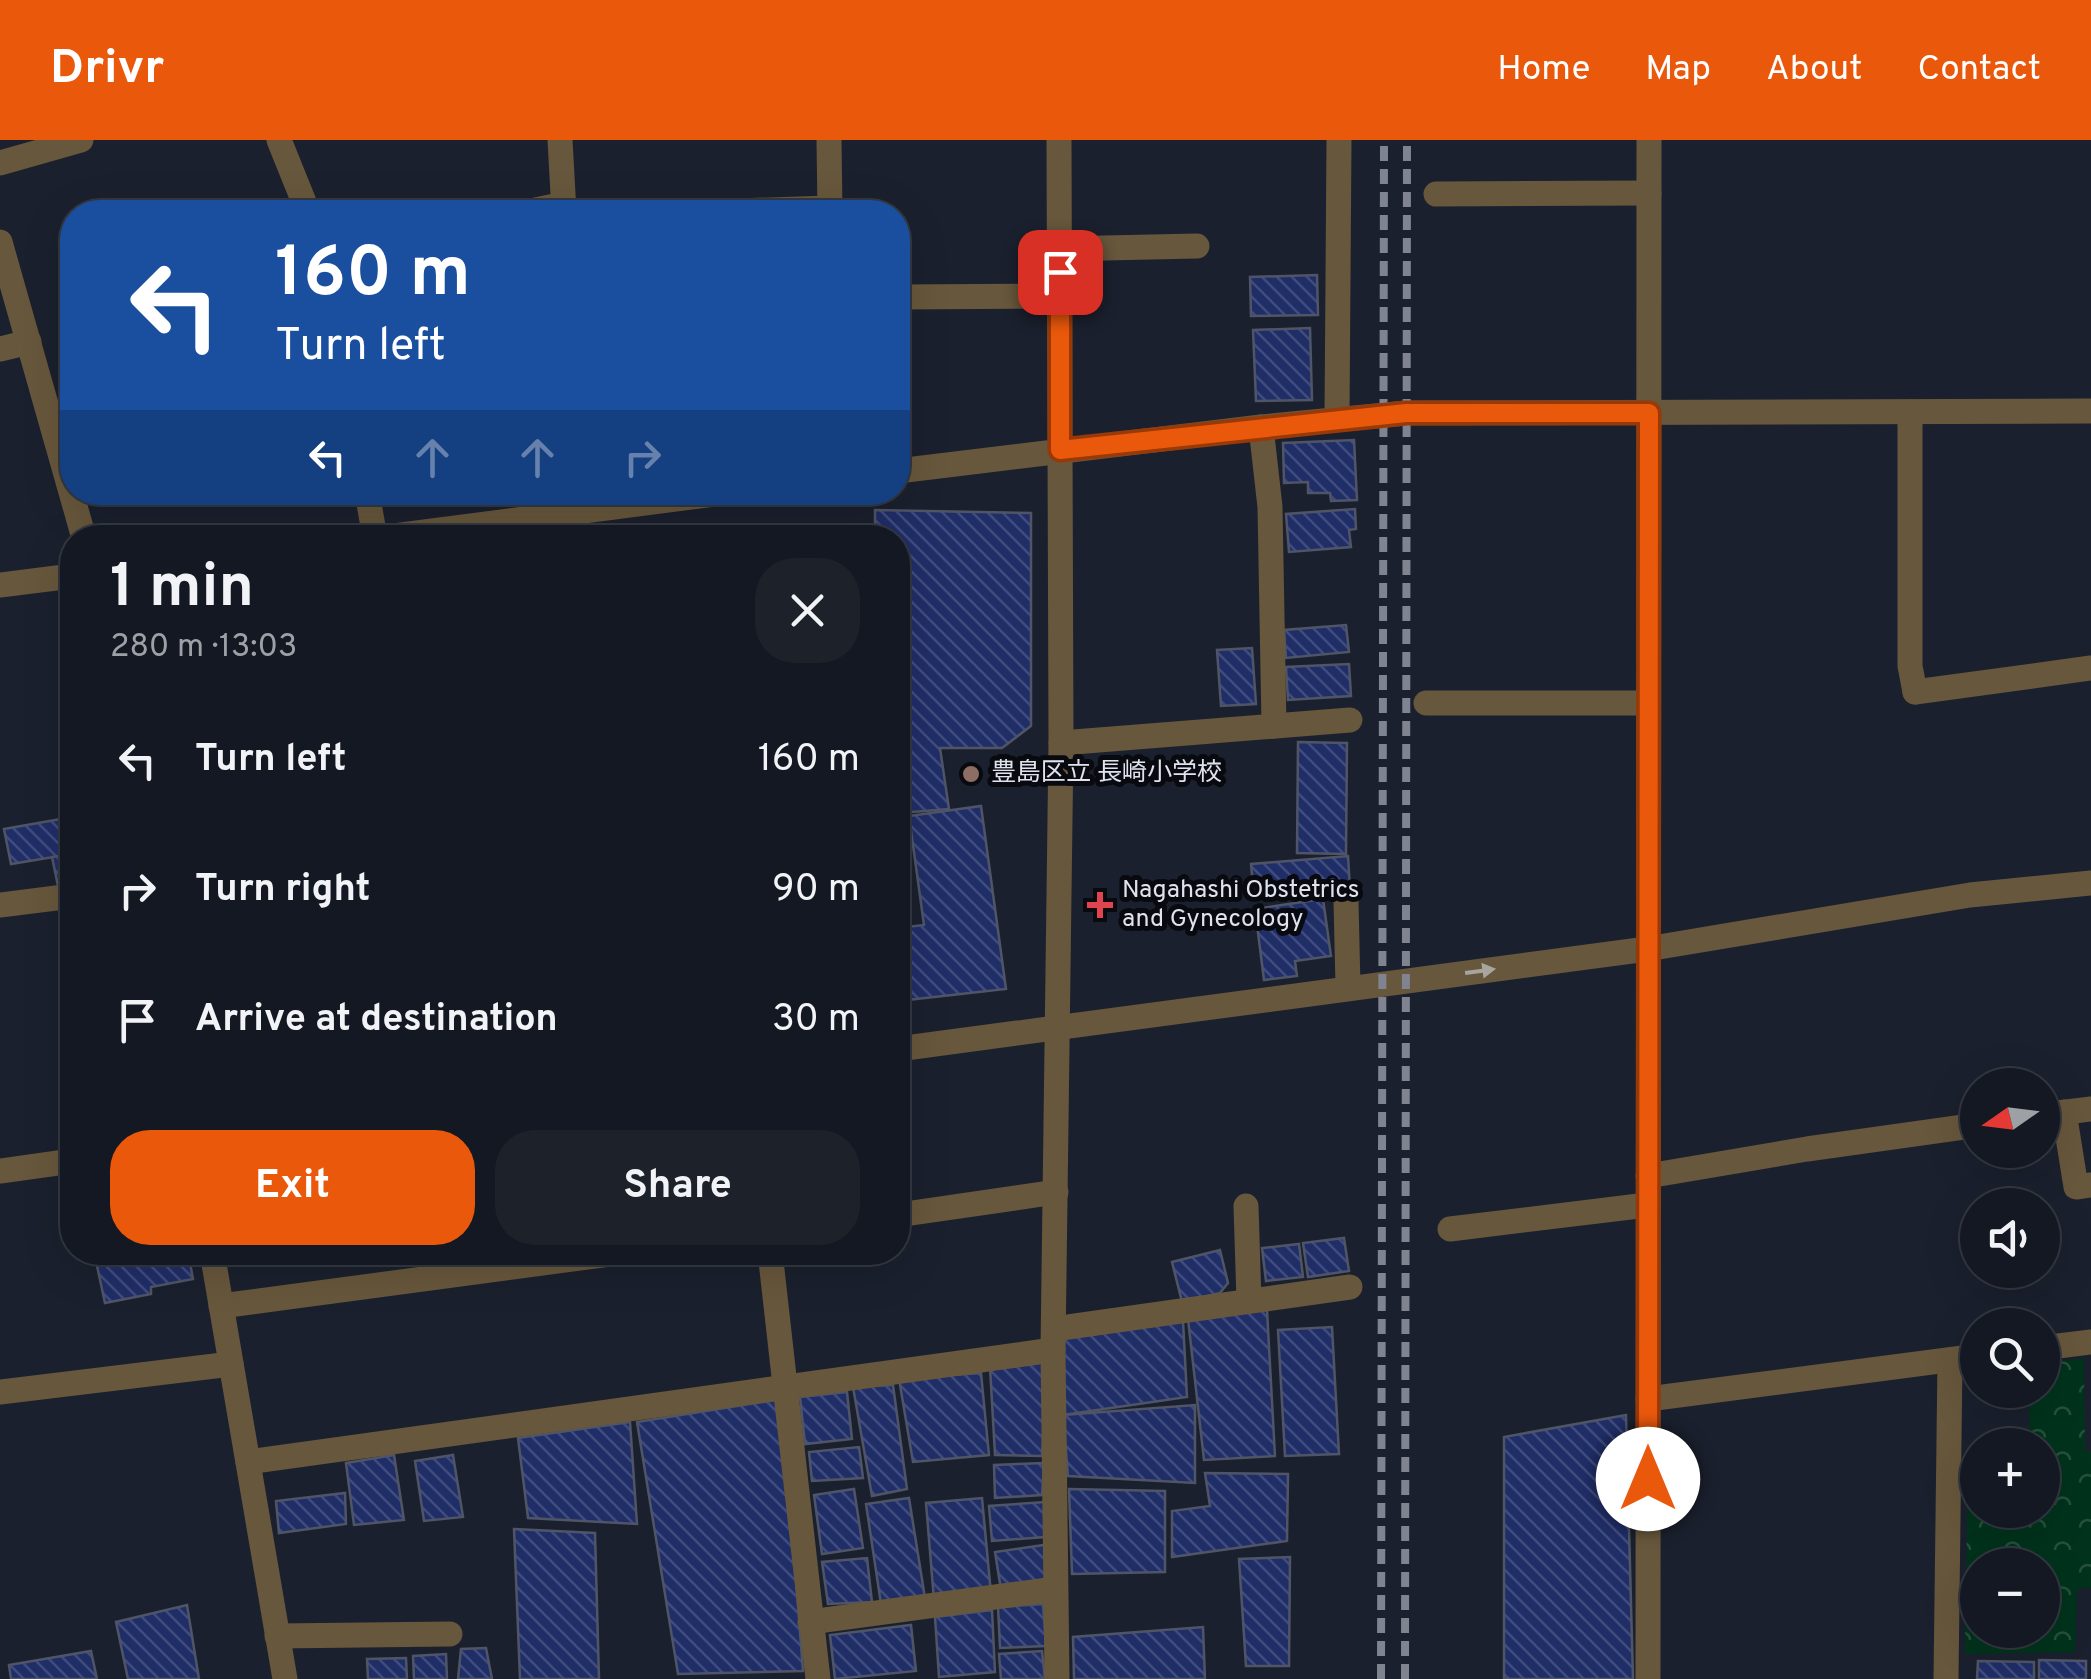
<!DOCTYPE html>
<html lang="en">
<head>
<meta charset="utf-8">
<style>
  :root { --surface:#141822; --page:#1d212a; --text:#f1f3f6; --muted:#9da0a5; --line:#333740; --accent:#ea580c }
  body { margin:0; font-family:Overpass,"Noto Sans JP",sans-serif; background:var(--page); color:var(--text); height:100vh; display:flex; flex-direction:column; font-size:38px; white-space:nowrap }
  * { box-sizing:border-box; margin:0 }
  p { font-size:32px; color:var(--muted) }
  .icon { flex:none; width:55px; height:55px; fill:none; stroke:currentColor; stroke-width:2; stroke-linecap:round; stroke-linejoin:round }
  .map { position:relative; flex:1; overflow:hidden }
  .details { position:absolute; left:60px; top:385px; width:850px; height:740px; display:flex; flex-direction:column; background:var(--surface); border-radius:40px; box-shadow:0 10px 40px #0002,0 0 0 2px var(--line) }
  .details>* { flex:none }
  .banner { position:absolute; left:60px; top:60px; width:850px; height:305px; border-radius:40px; box-shadow:0 10px 40px #0002,0 0 0 2px var(--line); background:#1a4fa0; color:#fff; overflow:hidden }
  .needle { width:65px; rotate:256deg }
  .fabs { position:absolute; left:1960px; top:928px; display:grid; gap:20px }
  .fabs a { display:grid; place-items:center; width:100px; height:100px; border-radius:50%; background:var(--surface); box-shadow:0 10px 40px #0002,0 0 0 2px var(--line); font-size:50px }
  .pin { position:absolute; display:grid; place-items:center; width:85px; height:85px; color:#fff; margin:-42px; border-radius:20px; box-shadow:0 5px 15px #0006 }
  .me { position:absolute; width:110px; margin:-55px; rotate:0deg; stroke-linejoin:round; filter:drop-shadow(0 0 8px #0008) }
  .turn { display:flex; align-items:center; gap:35px; height:210px; padding:0 50px; font-size:45px }
  .turn .icon { width:130px; height:130px; stroke-width:2.5 }
  .turn b { display:block; font-size:70px; line-height:85px }
  .lanes { display:flex; align-items:center; height:95px; padding:0 50px; background:#0003; justify-content:center; gap:50px; direction:ltr }
  .lanes .off { opacity:.35 }
  .round { display:grid; place-items:center; flex:none; width:105px; height:105px; border-radius:40px; background:var(--page) }
  .head { display:flex; align-items:center; justify-content:space-between; height:170px; padding:0 50px }
  h1 { font-size:60px; font-weight:700; line-height:75px }
  .primary-button { display:flex; gap:20px; margin-top:auto; padding:20px 50px }
  .primary-button a { flex:1; height:115px; border-radius:40px; background:var(--accent); color:#fff; font-size:40px; font-weight:700; line-height:115px; text-align:center }
  .primary-button a+a { background:var(--page); color:var(--text) }
  ul { padding:0; list-style:none }
  li { display:flex; align-items:center; gap:30px; height:130px; padding:0 50px }
  li div { flex:1 }
  li b { display:block; font-size:38px }
  li em { font-style:normal }
  header { display:flex; align-items:center; gap:60px; box-sizing:border-box; height:140px; padding:0 50px; background:var(--accent); color:#fff }
  header strong { font-size:48px }
  nav { display:flex; gap:55px; margin-inline-start:auto; font-size:35px }
  .map>svg:first-child { display:block }
  .park { fill:url(#park-crowns); fill-rule:evenodd }
  .pitch { fill:#01331c }
  .building { fill:url(#building-back-hatch); stroke:#4f5566; stroke-width:2.5 }
  .lines { fill:none; stroke-linecap:round; stroke-linejoin:round }
  .service { stroke:#67573c; stroke-width:25 }
  .minor { stroke:#67573c; stroke-width:25 }
  .rail { stroke:#808490; stroke-width:8; stroke-dasharray:15 8; stroke-linecap:butt }
  .oneway { fill:#a9a49d }
  .route-casing { stroke:#983908; stroke-width:25 }
  .route { stroke:#ea580c; stroke-width:18 }
  .education-dot { fill:#8d6e63; stroke:#080a10; stroke-width:4 }
  .health-dot { fill:#e0444e; stroke:#080a10; stroke-width:4 }
  .labels { text-anchor:middle; dominant-baseline:central; stroke-width:10; stroke-linejoin:round; paint-order:stroke }
  .poi-label { font-size:25px; fill:#dfe3ed; stroke:#080a10; text-anchor:start }
</style>
</head>
<body>
<header>
<strong>Drivr</strong>
<nav><a>Home</a><a>Map</a><a>About</a><a>Contact</a></nav>
</header>
<div class="map">
<svg width="2091" height="1539" viewBox="0 0 2091 1539">
  <defs>
    <pattern id="park-crowns" width="20" height="18" patternUnits="userSpaceOnUse" patternTransform="scale(2.5)"><rect width="20" height="18" fill="#01331c"/><path d="M2 6a3 3 0 1 1 6 0M12 15a3 3 0 1 1 6 0" fill="none" stroke="#26503d"/></pattern>
    <pattern id="building-back-hatch" width="6" height="6" patternUnits="userSpaceOnUse" patternTransform="scale(2.5)"><rect width="6" height="6" fill="#202e68"/><path d="M-1 5l2 2M0 0l6 6M5-1l2 2" fill="none" stroke="#404c7e"/></pattern>
  </defs>
  <rect width="100%" height="100%" fill="#1b202e"/>
  <path class="park" d="M 2084,1218 L 2085,1311 L 2091,1312 L 2091,1448 L 2077,1449 L 2075,1512 L 1965,1514 L 1968,1315 L 1977,1315 L 1978,1370 L 2042,1370 L 2042,1305 L 2030,1305 L 2029,1250 L 2042,1250 L 2043,1224 ZM 1978,1425 L 2042,1425 L 2042,1490 L 1978,1490 Z"/>
  <path class="pitch" d="M 898,697 L 911,777 L 898,778 Z"/>
  <g class="building">
    <path d="M 1317,135 L 1318,175 L 1251,176 L 1250,137 Z"/>
    <path d="M 1310,188 L 1312,260 L 1256,261 L 1253,190 Z"/>
    <path d="M 1354,300 L 1357,360 L 1331,361 L 1330,353 L 1308,353 L 1308,342 L 1284,343 L 1283,303 Z"/>
    <path d="M 1355,369 L 1356,389 L 1349,390 L 1351,407 L 1289,412 L 1286,374 Z"/>
    <path d="M 875,370 L 1031,373 L 1031,586 L 1002,608 L 940,608 L 949,669 L 900,673 L 898,655 L 898,398 L 875,398 Z"/>
    <path d="M 1346,485 L 1349,512 L 1286,518 L 1284,490 Z"/>
    <path d="M 1252,508 L 1256,564 L 1221,566 L 1217,510 Z"/>
    <path d="M 1349,524 L 1351,556 L 1288,560 L 1286,527 Z"/>
    <path d="M 1298,602 L 1347,603 L 1346,714 L 1297,713 Z"/>
    <path d="M 981,666 L 1006,849 L 898,861 L 898,788 L 924,785 L 909,676 Z"/>
    <path d="M 72,677 L 72,714 L 11,724 L 4,689 Z"/>
    <path d="M 72,714 L 72,744 L 58,746 L 52,717 Z"/>
    <path d="M 1348,716 L 1350,748 L 1254,756 L 1251,724 Z"/>
    <path d="M 1323,759 L 1331,816 L 1295,821 L 1297,836 L 1264,840 L 1255,769 Z"/>
    <path d="M 1344,1098 L 1349,1131 L 1308,1137 L 1303,1103 Z"/>
    <path d="M 1299,1104 L 1303,1137 L 1266,1141 L 1262,1108 Z"/>
    <path d="M 1220,1110 L 1228,1143 L 1220,1153 L 1182,1162 L 1172,1122 Z"/>
    <path d="M 94,1112 L 188,1112 L 193,1139 L 151,1147 L 151,1154 L 105,1163 Z"/>
    <path d="M 1267,1170 L 1275,1316 L 1204,1320 L 1188,1179 Z"/>
    <path d="M 1183,1181 L 1187,1257 L 1063,1275 L 1064,1196 Z"/>
    <path d="M 1332,1187 L 1339,1314 L 1285,1316 L 1278,1190 Z"/>
    <path d="M 1047,1221 L 1042,1316 L 995,1315 L 990,1227 Z"/>
    <path d="M 981,1233 L 989,1315 L 913,1322 L 899,1239 Z"/>
    <path d="M 893,1245 L 907,1349 L 872,1356 L 853,1247 Z"/>
    <path d="M 847,1252 L 852,1299 L 805,1304 L 800,1257 Z"/>
    <path d="M 782,1259 L 803,1531 L 678,1534 L 637,1282 Z"/>
    <path d="M 1195,1265 L 1195,1343 L 1068,1336 L 1063,1275 Z"/>
    <path d="M 1626,1275 L 1633,1539 L 1504,1539 L 1504,1297 Z"/>
    <path d="M 630,1282 L 637,1384 L 528,1378 L 518,1298 Z"/>
    <path d="M 859,1307 L 863,1338 L 812,1341 L 809,1312 Z"/>
    <path d="M 394,1315 L 404,1380 L 354,1385 L 346,1323 Z"/>
    <path d="M 453,1315 L 463,1377 L 424,1381 L 415,1321 Z"/>
    <path d="M 1044,1323 L 1042,1355 L 995,1358 L 994,1325 Z"/>
    <path d="M 1205,1333 L 1288,1334 L 1287,1401 L 1172,1417 L 1172,1371 L 1210,1366 Z"/>
    <path d="M 854,1349 L 863,1408 L 822,1414 L 814,1355 Z"/>
    <path d="M 1069,1349 L 1165,1351 L 1165,1432 L 1072,1434 Z"/>
    <path d="M 345,1353 L 346,1384 L 279,1393 L 276,1361 Z"/>
    <path d="M 909,1358 L 925,1458 L 881,1464 L 866,1364 Z"/>
    <path d="M 982,1358 L 991,1454 L 934,1460 L 926,1363 Z"/>
    <path d="M 1045,1362 L 1045,1397 L 992,1401 L 989,1366 Z"/>
    <path d="M 514,1389 L 595,1393 L 599,1539 L 520,1539 Z"/>
    <path d="M 1044,1405 L 1049,1444 L 1001,1450 L 995,1412 Z"/>
    <path d="M 1290,1417 L 1289,1526 L 1246,1526 L 1239,1419 Z"/>
    <path d="M 867,1418 L 872,1462 L 828,1464 L 822,1422 Z"/>
    <path d="M 1043,1464 L 1046,1506 L 1000,1508 L 998,1467 Z"/>
    <path d="M 187,1465 L 199,1539 L 128,1539 L 116,1482 Z"/>
    <path d="M 992,1470 L 995,1532 L 939,1537 L 935,1477 Z"/>
    <path d="M 911,1485 L 916,1531 L 835,1539 L 830,1495 Z"/>
    <path d="M 1203,1487 L 1205,1539 L 1074,1539 L 1073,1497 Z"/>
    <path d="M 486,1508 L 492,1539 L 458,1539 L 461,1509 Z"/>
    <path d="M 91,1511 L 97,1539 L 11,1539 L 9,1525 Z"/>
    <path d="M 1042,1511 L 1045,1539 L 1001,1539 L 999,1514 Z"/>
    <path d="M 446,1514 L 447,1539 L 414,1539 L 413,1516 Z"/>
    <path d="M 406,1518 L 407,1539 L 368,1539 L 367,1519 Z"/>
    <path d="M 2039,1520 L 2086,1521 L 2086,1539 L 2039,1539 Z"/>
    <path d="M 1978,1521 L 2034,1522 L 2034,1539 L 1977,1539 Z"/>
  </g>
  <g class="lines">
    <g class="service">
      <path d="M 279,0 L 308,72"/>
      <path d="M 829,0 L 830,72"/>
      <path d="M 1436,54 L 1649,53"/>
      <path d="M 526,72 L 564,64"/>
      <path d="M 707,72 L 829,68"/>
      <path d="M 1059,109 L 1197,106"/>
      <path d="M 898,157 L 1060,156"/>
      <path d="M 0,209 L 29,202"/>
      <path d="M 1910,272 L 1910,526 L 1915,552"/>
      <path d="M 1261,287 L 1270,367 L 1274,586"/>
      <path d="M 367,352 L 375,398"/>
      <path d="M 1426,563 L 1648,563"/>
      <path d="M 1061,603 L 1350,580"/>
      <path d="M 1346,761 L 1348,847"/>
      <path d="M 0,765 L 72,756"/>
      <path d="M 2064,972 L 2076,1047 L 2091,1045"/>
      <path d="M 2042,975 L 2091,969"/>
      <path d="M 1648,1036 L 1807,1009 L 1978,985"/>
      <path d="M 1246,1066 L 1249,1161"/>
      <path d="M 898,1075 L 1056,1052"/>
      <path d="M 1450,1089 L 1647,1065"/>
      <path d="M 221,1166 L 625,1112"/>
      <path d="M 1054,1189 L 1350,1147"/>
      <path d="M 2042,1208 L 2091,1202"/>
      <path d="M 0,1252 L 231,1224"/>
      <path d="M 1648,1259 L 1978,1216"/>
      <path d="M 248,1322 L 1053,1210"/>
      <path d="M 810,1482 L 1055,1449"/>
      <path d="M 277,1496 L 450,1494"/>
      <path d="M 1946,1539 L 1950,1220"/>
    </g>
    <g class="minor">
      <path d="M 560,0 L 564,72"/>
      <path d="M 0,23 L 81,0"/>
      <path d="M 0,102 L 84,398"/>
      <path d="M 1337,278 L 1339,0"/>
      <path d="M 898,331 L 1261,287 L 1406,273 L 2091,271"/>
      <path d="M 378,398 L 730,352"/>
      <path d="M 0,445 L 72,436"/>
      <path d="M 1915,552 L 2091,528"/>
      <path d="M 898,909 L 1647,809 L 1970,755 L 2091,743"/>
      <path d="M 0,1031 L 72,1021"/>
      <path d="M 212,1112 L 285,1539"/>
      <path d="M 770,1112 L 818,1539"/>
      <path d="M 1057,1539 L 1053,1210 L 1061,603 L 1059,0"/>
      <path d="M 1648,1539 L 1649,0"/>
    </g>
    <g class="rail">
      <path d="M 1381,1539 L 1384,0"/>
      <path d="M 1405,1539 L 1407,0"/>
    </g>
  </g>
  <defs><path id="oneway-solid" d="M-6-.8H1V-3.2L6.5 0L1 3.2V.8H-6Z" transform="scale(2.5)"/></defs>
  <use class="oneway" href="#oneway-solid" transform="translate(1480 831) rotate(-8)"/>
  <g class="lines">
    <defs>
      <path id="route" d="M 1060,132 L 1060,310 L 1406,273 L 1649,273 L 1648,1339"/>
    </defs>
    <use href="#route" class="route-casing"/>
    <use href="#route" class="route"/>
  </g>
  <circle class="education-dot" cx="971" cy="634" r="10"/>
  <path class="health-dot" d="M1095 750h10v10h10v10h-10v10h-10v-10h-10v-10h10z"/>
  <g class="labels">
    <g class="poi-label">
      <text x="991" y="634">豊島区立 長崎小学校</text>
      <text x="1122" y="751">Nagahashi Obstetrics<tspan x="1122" dy="29">and Gynecology</tspan></text>
    </g>
  </g>
</svg>
<div class="fabs">
<a><svg class="needle" viewBox="-14 -14 28 28"><path d="M0-13l5 13h-10z" fill="#e53935"/><path d="M0 13l5-13h-10z" fill="#9da0a5"/></svg></a>
<a><svg class="icon" aria-label="sound" viewBox="0 0 24 24"><path d="M4 9h4l5-4v14l-5-4H4zM17 9q2 3 0 6"/></svg></a>
<a><svg class="icon" aria-label="search" viewBox="0 0 24 24"><circle cx="10" cy="10" r="6"/><path d="M15 15l6 6"/></svg></a>
<a>+</a>
<a>−</a>
</div>
<div class="pin" style="left:1060px;top:132px;background:#d93025"><svg class="icon" aria-label="arrive" viewBox="0 0 24 24"><path d="M6 21V4h12l-3 4 3 4H6"/></svg></div>
<svg class="me" style="left:1648px;top:1339px" viewBox="-20 -20 40 40"><circle r="19" fill="#fff"/><path d="M0-13L10 11 0 6-10 11z" fill="#ea580c"/></svg>
<div class="banner">
<div class="turn"><svg class="icon" aria-label="left" viewBox="0 0 24 24"><path d="M17 20v-9H6M10 6l-5 5 5 5"/></svg><div><b>160 m</b>Turn left</div></div>
<div class="lanes"><svg class="icon" aria-label="left" viewBox="0 0 24 24"><path d="M17 20v-9H6M10 6l-5 5 5 5"/></svg><svg class="icon off" aria-label="ahead" viewBox="0 0 24 24"><path d="M12 20V5M6 11l6-6 6 6"/></svg><svg class="icon off" aria-label="ahead" viewBox="0 0 24 24"><path d="M12 20V5M6 11l6-6 6 6"/></svg><svg class="icon off" aria-label="right" viewBox="0 0 24 24"><path d="M7 20v-9h11M14 6l5 5-5 5"/></svg></div>
</div>
<section class="details">
<div class="head"><div><h1>1 min</h1><p>280 m · 13:03</p></div><a class="round"><svg class="icon" aria-label="close" viewBox="0 0 24 24"><path d="M6 6l12 12M18 6L6 18"/></svg></a></div>
<ul>
<li><svg class="icon" aria-label="left" viewBox="0 0 24 24"><path d="M17 20v-9H6M10 6l-5 5 5 5"/></svg><div><b>Turn left</b></div><em>160 m</em></li>
<li><svg class="icon" aria-label="right" viewBox="0 0 24 24"><path d="M7 20v-9h11M14 6l5 5-5 5"/></svg><div><b>Turn right</b></div><em>90 m</em></li>
<li><svg class="icon" aria-label="arrive" viewBox="0 0 24 24"><path d="M6 21V4h12l-3 4 3 4H6"/></svg><div><b>Arrive at destination</b></div><em>30 m</em></li>
</ul>
<div class="primary-button"><a>Exit</a><a>Share</a></div>
</section>
</div>
</body>
</html>
